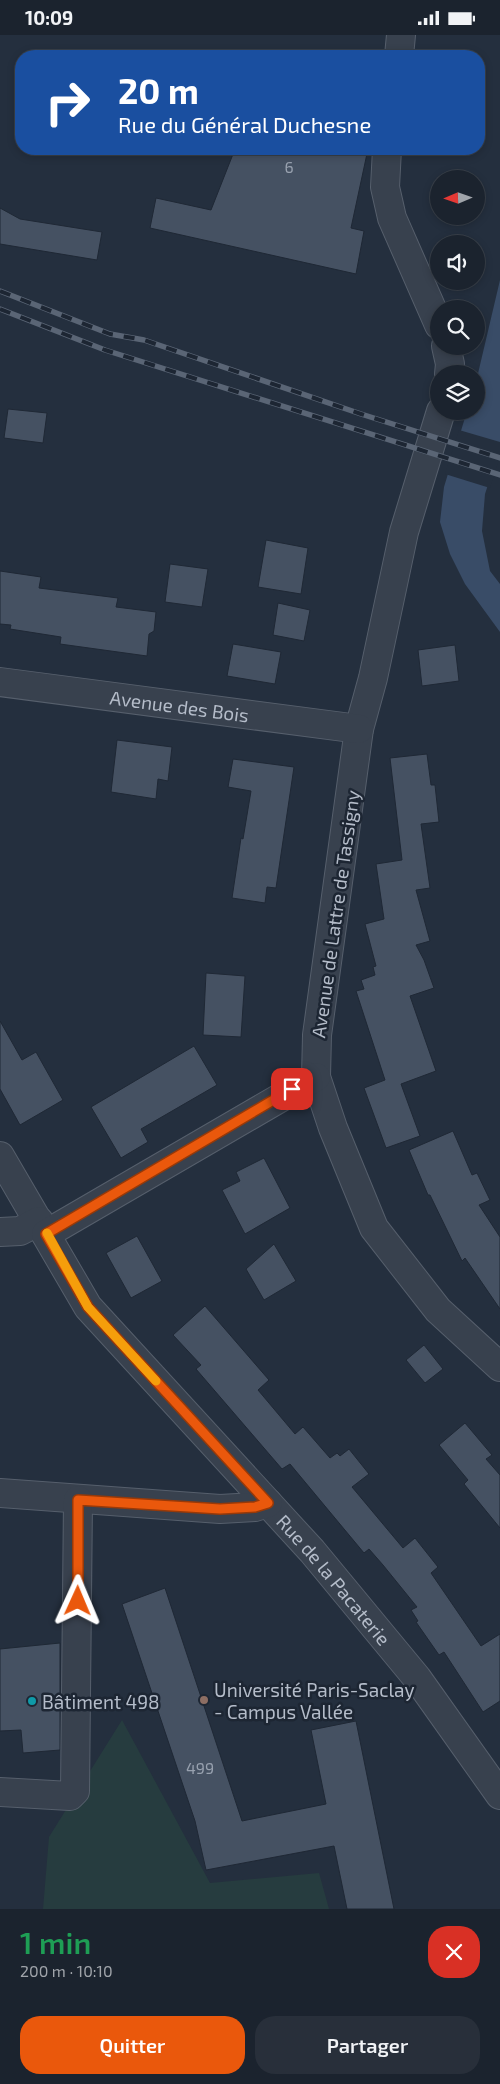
<!DOCTYPE html>
<html lang="fr">
<head>
<meta charset="utf-8">
<style>
  :root { --surface:#1b232e; --page:#282f3a; --text:#f1f3f6; --muted:#a0a4aa; --line:#39404a; --accent:#ea580c }
  body { margin:0; font-family:"Exo 2",sans-serif; background:var(--page); color:var(--text); height:100vh; display:flex; flex-direction:column; font-size:19px; white-space:nowrap }
  * { box-sizing:border-box; margin:0 }
  p { font-size:16px; color:var(--muted) }
  .icon { flex:none; width:28px; height:28px; fill:none; stroke:currentColor; stroke-width:2; stroke-linecap:round; stroke-linejoin:round }
  .map { position:relative; height:1874px; overflow:hidden }
  .drawer { display:flex; flex-direction:column; background:var(--surface); flex:1 }
  .drawer>* { flex:none }
  .guide { position:absolute; left:15px; top:15px; width:470px; height:105px; border-radius:20px; box-shadow:0 2px 8px #0003,0 0 0 1px var(--line); background:#1a4fa0; color:#fff; overflow:hidden }
  .needle { width:32px; rotate:268deg }
  .controls { position:absolute; left:430px; top:135px; display:grid; gap:10px }
  .controls a { display:grid; place-items:center; width:55px; height:55px; border-radius:50%; background:var(--surface); box-shadow:0 2px 8px #0003,0 0 0 1px var(--line); font-size:25px }
  .pin { position:absolute; display:grid; place-items:center; width:42px; height:42px; color:#fff; margin:-21px; border-radius:10px; box-shadow:0 2px 8px #0006 }
  .me { position:absolute; width:55px; margin:-28px; rotate:1deg; stroke-linejoin:round; filter:drop-shadow(0 0 4px #0008) }
  .turn { display:flex; align-items:center; gap:18px; height:105px; padding:0 20px; font-size:22px }
  .turn .icon { width:65px; height:65px; stroke-width:2.5 }
  .turn b { display:block; font-size:35px; line-height:42px }
  .round { display:grid; place-items:center; flex:none; width:52px; height:52px; border-radius:20px; background:var(--page) }
  .overview { display:flex; align-items:center; justify-content:space-between; height:85px; padding:0 20px }
  h1 { font-size:30px; font-weight:600; line-height:38px; color:#1e9e55 }
  .action { display:flex; gap:10px; margin-top:auto; padding:10px 20px }
  .action a { flex:1; height:58px; border-radius:20px; background:var(--accent); color:#fff; font-size:20px; font-weight:600; line-height:58px; text-align:center }
  .action a+a { background:var(--page); color:var(--text) }
  .status { display:flex; justify-content:space-between; align-items:center; height:35px; padding:0 25px; background:var(--surface); direction:ltr }
  .status svg { height:14px; fill:currentColor }
  .map>svg:first-child { display:block }
  .green { fill:#263c3f }
  .water { fill:#394c67 }
  .pier { fill:#242f3e }
  .building { fill:#455162; stroke:#1f2835 }
  .lines { fill:none; stroke-linecap:round; stroke-linejoin:round }
  .minor-casing { stroke:#565f6c; stroke-width:30 }
  .minor { stroke:#38414e; stroke-width:28 }
  .rail-casing { stroke:#5a6575; stroke-width:5.5 }
  .rail { stroke:#1d2633; stroke-width:4; stroke-dasharray:11; stroke-linecap:butt }
  .route-casing { stroke:#983908; stroke-width:12 }
  .route { stroke:#ea580c; stroke-width:9 }
  .slow { stroke:#f59e0b; stroke-width:9 }
  .education-dot { fill:#8d6e63; stroke:#1d2633; stroke-width:2 }
  .culture-dot { fill:#0f9aa8; stroke:#1d2633; stroke-width:2 }
  .labels { text-anchor:middle; dominant-baseline:central; stroke-width:5; stroke-linejoin:round; paint-order:stroke }
  .number-label { font-size:16px; fill:#98a1af }
  .street-label { font-size:19px; fill:#b4bcc9; stroke:#1d2633 }
  .poi-label { font-size:19px; fill:#b4bcc9; stroke:#1d2633; text-anchor:start }
</style>
</head>
<body>
<div class="status"><b>10:09</b><svg viewBox="0 0 49 12"><path d="M0 12V9h3v3zM5 12V6h3v6zM10 12V3h3v9zM15 12V0h3v12zM26 1h20v11H26zM47 4h2v5h-2z"/></svg></div>
<div class="map">
<svg width="500" height="1874" viewBox="0 0 500 1874">
  <rect width="100%" height="100%" fill="#242f3e"/>
  <path class="green" d="M 122,1685 L 210,1848 L 319,1838 L 329,1874 L 43,1874 L 49,1802 Z"/>
  <path class="water" d="M 500,245 L 500,413 L 485,459 L 482,496 L 490,536 L 500,549 L 500,597 L 465,549 L 450,519 L 440,487 L 444,452 L 467,376 L 476,376 L 476,347 Z"/>
  <path class="pier" d="M 459,395 L 500,407 L 500,421 L 490,453 L 445,439 Z"/>
  <g class="building">
    <path d="M 235,114 L 368,114 L 351,193 L 364,196 L 356,239 L 150,193 L 156,163 L 211,175 Z"/>
    <path d="M 0,173 L 20,184 L 102,197 L 97,225 L 0,209 Z"/>
    <path d="M 8,374 L 47,378 L 43,408 L 4,403 Z"/>
    <path d="M 266,505 L 308,513 L 301,559 L 258,552 Z"/>
    <path d="M 170,529 L 208,534 L 202,572 L 165,567 Z"/>
    <path d="M 0,536 L 41,542 L 39,553 L 118,563 L 116,572 L 156,577 L 154,596 L 149,599 L 147,621 L 60,609 L 61,602 L 10,594 L 11,590 L 0,589 Z"/>
    <path d="M 278,568 L 310,575 L 304,606 L 273,600 Z"/>
    <path d="M 233,609 L 281,617 L 275,649 L 227,641 Z"/>
    <path d="M 455,610 L 459,646 L 422,651 L 418,615 Z"/>
    <path d="M 117,705 L 172,712 L 168,746 L 158,744 L 156,764 L 111,757 Z"/>
    <path d="M 427,719 L 431,750 L 435,750 L 439,787 L 421,789 L 430,853 L 416,855 L 430,906 L 416,910 L 424,925 L 434,953 L 410,961 L 436,1036 L 401,1049 L 420,1101 L 386,1113 L 364,1053 L 385,1045 L 356,956 L 364,954 L 361,945 L 375,940 L 373,932 L 376,931 L 365,889 L 384,884 L 376,829 L 402,825 L 390,723 Z"/>
    <path d="M 233,724 L 294,732 L 276,853 L 267,852 L 265,868 L 232,863 L 241,803 L 243,804 L 251,756 L 228,752 Z"/>
    <path d="M 206,938 L 245,941 L 241,1002 L 203,1000 Z"/>
    <path d="M 0,986 L 22,1025 L 36,1017 L 63,1065 L 20,1090 L 0,1054 Z"/>
    <path d="M 194,1011 L 217,1050 L 141,1094 L 148,1107 L 121,1123 L 91,1072 Z"/>
    <path d="M 453,1096 L 472,1140 L 477,1138 L 490,1165 L 479,1170 L 500,1202 L 500,1274 L 465,1223 L 462,1226 L 430,1160 L 428,1160 L 409,1115 Z"/>
    <path d="M 264,1123 L 290,1173 L 245,1199 L 222,1155 L 240,1146 L 236,1137 Z"/>
    <path d="M 137,1201 L 162,1246 L 131,1263 L 106,1218 Z"/>
    <path d="M 274,1209 L 296,1246 L 264,1265 L 246,1234 Z"/>
    <path d="M 205,1271 L 269,1345 L 258,1355 L 295,1399 L 303,1392 L 330,1423 L 337,1418 L 340,1421 L 349,1414 L 369,1439 L 352,1452 L 403,1513 L 415,1503 L 438,1532 L 431,1538 L 481,1611 L 500,1599 L 500,1666 L 483,1677 L 444,1617 L 439,1620 L 416,1587 L 418,1586 L 411,1575 L 417,1572 L 383,1530 L 369,1514 L 364,1518 L 290,1429 L 282,1434 L 196,1334 L 201,1330 L 173,1300 Z"/>
    <path d="M 424,1310 L 443,1334 L 425,1348 L 406,1325 Z"/>
    <path d="M 465,1388 L 492,1420 L 486,1424 L 500,1440 L 500,1493 L 464,1449 L 468,1445 L 439,1410 Z"/>
    <path d="M 165,1553 L 242,1786 L 326,1769 L 311,1695 L 356,1686 L 394,1874 L 347,1874 L 334,1811 L 206,1835 L 195,1786 L 122,1569 Z"/>
    <path d="M 60,1608 L 60,1715 L 23,1718 L 21,1695 L 0,1696 L 0,1614 Z"/>
  </g>
  <g class="lines">
    <defs>
      <g id="minor">
        <path d="M 399,21 L 401,0"/>
        <path d="M 387,114 L 385,152 L 392,183 L 439,290"/>
        <path d="M 446,311 L 450,329 L 449,339"/>
        <path d="M 441,376 L 404,497 L 373,643 L 359,694 L 317,1000 L 316,1042 L 333,1093 L 374,1193 L 438,1275 L 500,1332"/>
        <path id="s1" d="M 0,647 L 359,694"/>
        <path id="s2" d="M 0,1121 L 88,1272 L 312,1516 L 417,1643 L 500,1760"/>
        <path d="M 0,1197 L 20,1196 L 39,1186"/>
        <path d="M 46,1199 L 316,1042"/>
        <path d="M 0,1458 L 220,1474 L 255,1472 L 268,1468"/>
        <path d="M 0,1757 L 70,1761 L 75,1756 L 78,1465"/>
      </g>
    </defs>
    <use href="#minor" class="minor-casing"/>
    <use href="#minor" class="minor"/>
    <defs>
      <g id="rail">
        <path d="M 0,256 L 110,299 L 144,305 L 361,379 L 500,423"/>
        <path d="M 0,274 L 105,315 L 500,440"/>
      </g>
    </defs>
    <use href="#rail" class="rail-casing"/>
    <use href="#rail" class="rail"/>
  </g>
  <g class="lines">
    <defs>
      <path id="route" d="M 78,1566 L 78,1465 L 220,1474 L 255,1472 L 268,1468 L 88,1272 L 46,1199 L 292,1054"/>
    </defs>
    <use href="#route" class="route-casing"/>
    <use href="#route" class="route"/>
    <path class="slow" d="M 47,1198 L 88,1272 L 156,1346"/>
  </g>
  <circle class="education-dot" cx="204" cy="1665" r="5"/>
  <circle class="culture-dot" cx="32" cy="1666" r="5"/>
  <g class="labels">
    <g class="number-label">
      <text x="289" y="131">6</text>
      <text x="200" y="1732">499</text>
    </g>
    <g class="street-label">
      <text stroke="none"><textPath href="#s1" startOffset="181">Avenue des Bois</textPath></text>
      <text transform="translate(335 879) rotate(-82)">Avenue de Lattre de Tassigny</text>
      <text stroke="none"><textPath href="#s2" startOffset="542">Rue de la Pacaterie</textPath></text>
    </g>
    <g class="poi-label">
      <text x="214" y="1654">Université Paris-Saclay<tspan x="214" dy="22">- Campus Vallée</tspan></text>
      <text x="42" y="1666">Bâtiment 498</text>
    </g>
  </g>
</svg>
<div class="controls">
<a><svg class="needle" viewBox="-14 -14 28 28"><path d="M0-13l5 13h-10z" fill="#e53935"/><path d="M0 13l5-13h-10z" fill="#a0a4aa"/></svg></a>
<a><svg class="icon" aria-label="sound" viewBox="0 0 24 24"><path d="M4 9h4l5-4v14l-5-4H4zM17 9q2 3 0 6"/></svg></a>
<a><svg class="icon" aria-label="search" viewBox="0 0 24 24"><circle cx="10" cy="10" r="6"/><path d="M15 15l6 6"/></svg></a>
<a><svg class="icon" aria-label="layers" viewBox="0 0 24 24"><path d="M12 4l9 5-9 5-9-5zM3 14l9 5 9-5"/></svg></a>
</div>
<div class="pin" style="left:292px;top:1054px;background:#d93025"><svg class="icon" aria-label="arrive" viewBox="0 0 24 24"><path d="M6 21V4h12l-3 4 3 4H6"/></svg></div>
<svg class="me" style="left:78px;top:1566px" viewBox="-20 -20 40 40"><path d="M0-17L14 15 0 8-14 15z" fill="#ea580c" stroke="#fff" stroke-width="4"/></svg>
<div class="guide">
<div class="turn"><svg class="icon" aria-label="right" viewBox="0 0 24 24"><path d="M7 20v-9h11M14 6l5 5-5 5"/></svg><div><b>20 m</b>Rue du Général Duchesne</div></div>
</div>
</div>
<section class="drawer">
<div class="overview"><div><h1>1 min</h1><p>200 m · 10:10</p></div><a class="round" style="background:#d93025;color:#fff"><svg class="icon" aria-label="close" viewBox="0 0 24 24"><path d="M6 6l12 12M18 6L6 18"/></svg></a></div>
<div class="action"><a>Quitter</a><a>Partager</a></div>
</section>
</body>
</html>
